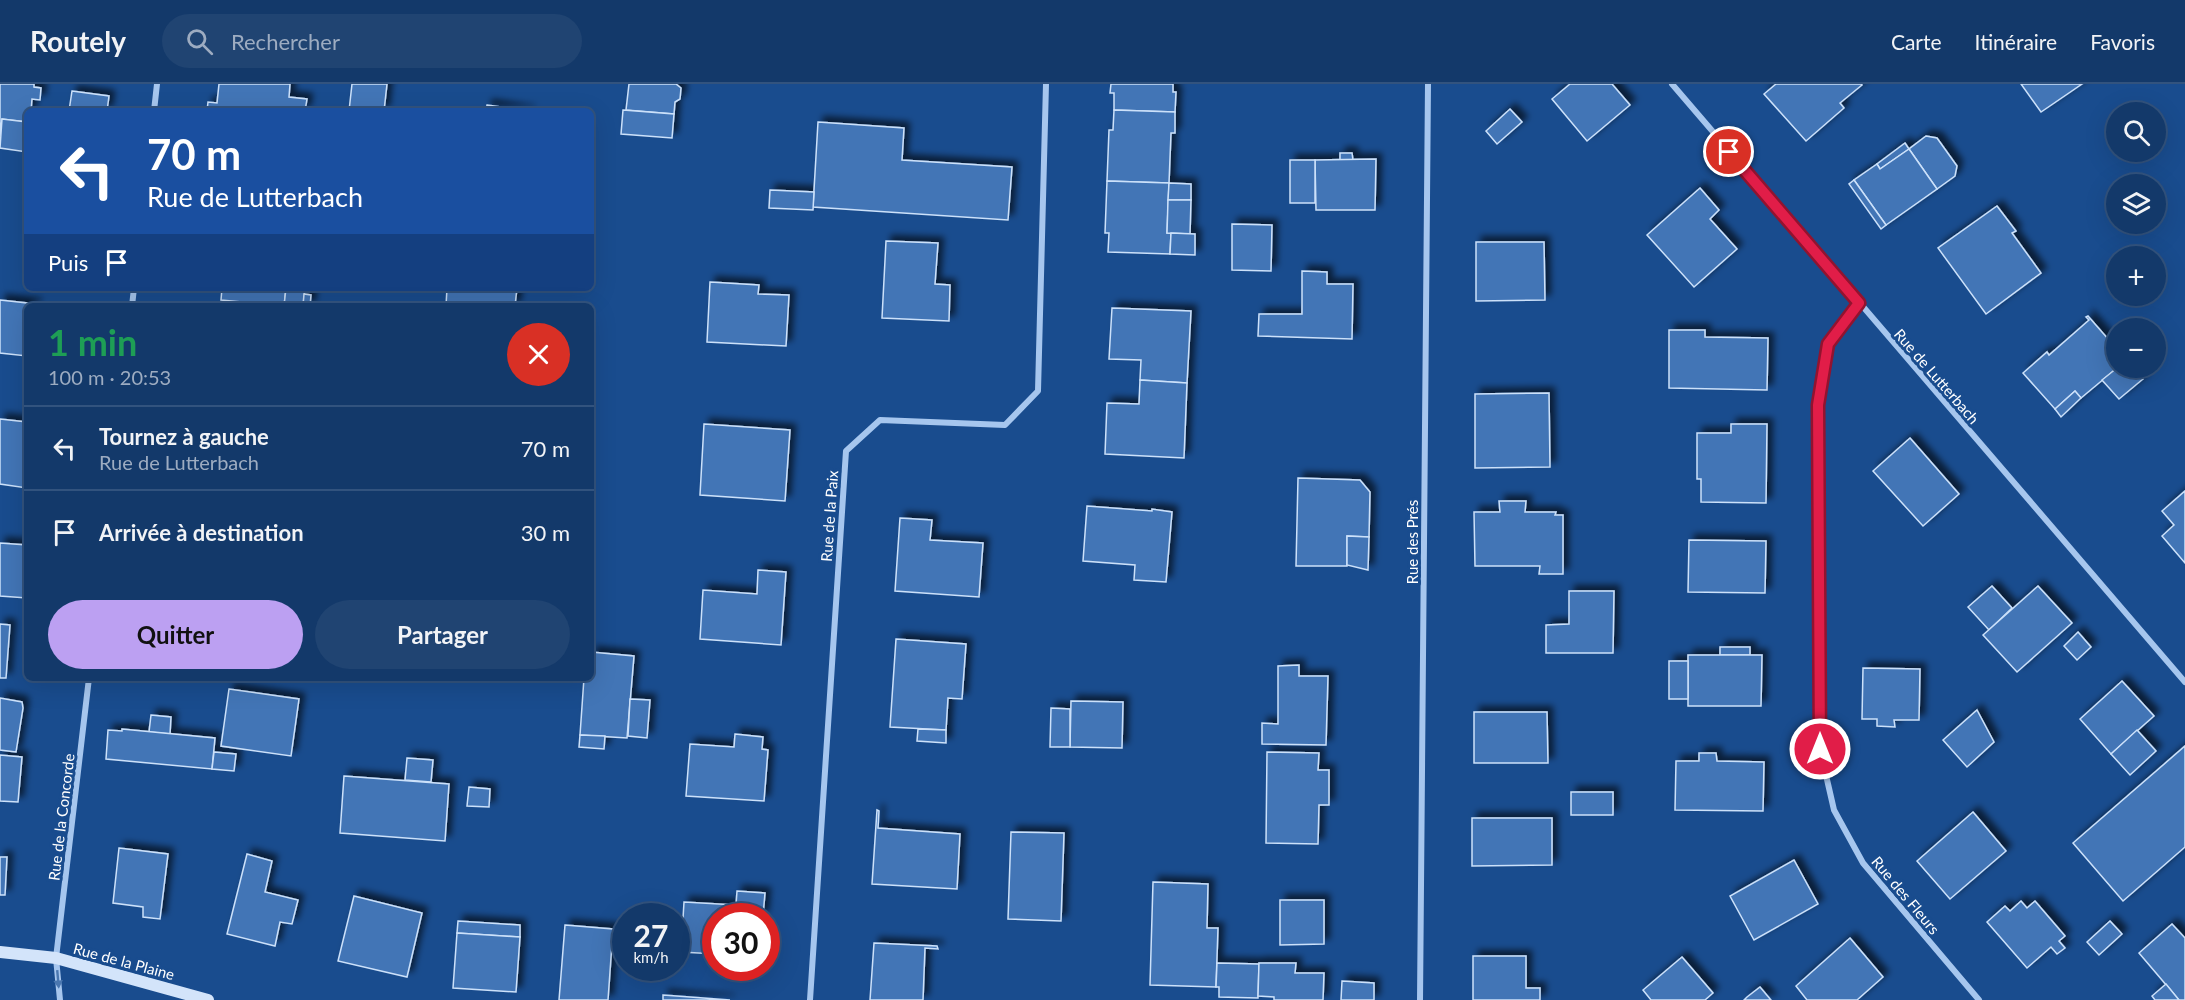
<!DOCTYPE html>
<html lang="fr">
<head>
<meta charset="utf-8">
<style>
  :root { --surface:#13396a; --page:#204472; --text:#f1f3f6; --muted:#9dacc1; --line:#32537e; --accent:#bca0f2 }
  body { margin:0; font-family:Lato,sans-serif; background:var(--page); color:var(--text); height:100vh; display:flex; flex-direction:column; font-size:22px; white-space:nowrap }
  * { box-sizing:border-box; margin:0 }
  p { font-size:20px; color:var(--muted) }
  .icon { flex:none; width:33px; height:33px; fill:none; stroke:currentColor; stroke-width:2; stroke-linecap:round; stroke-linejoin:round }
  .map { position:relative; flex:1; overflow:hidden }
  .drawer { position:absolute; left:24px; top:219px; width:570px; height:378px; display:flex; flex-direction:column; background:var(--surface); border-radius:9px; box-shadow:0 6px 24px #0002,0 0 0 2px var(--line) }
  .drawer>* { flex:none }
  .top-card { position:absolute; left:24px; top:24px; width:570px; height:183px; border-radius:9px; box-shadow:0 6px 24px #0002,0 0 0 2px var(--line); background:#1a4fa0; color:#fff; overflow:hidden }
  .controls { position:absolute; left:2106px; top:18px; display:grid; gap:12px }
  .controls a { display:grid; place-items:center; width:60px; height:60px; border-radius:50%; background:var(--surface); box-shadow:0 6px 24px #0002,0 0 0 2px var(--line); font-size:30px }
  .speed { position:absolute; left:612px; top:819px; display:flex; gap:12px; font-size:30px; font-weight:700; text-align:center }
  .speed>* { display:grid; place-content:center; width:78px; height:78px; border-radius:50%; background:var(--surface); box-shadow:0 6px 24px #0002,0 0 0 2px var(--line); line-height:1 }
  .speed small { font-size:15px; font-weight:400 }
  .speed .limit { border:9px solid #d22; background:#fff; color:#111 }
  .pin { position:absolute; display:grid; place-items:center; width:51px; height:51px; color:#fff; margin:-26px; border:3px solid #fff; border-radius:50%; box-shadow:0 2px 6px #0007 }
  .me { position:absolute; width:66px; margin:-33px; rotate:0deg; stroke-linejoin:round; filter:drop-shadow(0 0 4px #0008) }
  .turn { display:flex; align-items:center; gap:21px; height:126px; padding:0 24px; font-size:27px }
  .turn .icon { width:78px; height:78px; stroke-width:2.5 }
  .turn b { display:block; font-size:42px; line-height:51px }
  .then { display:flex; align-items:center; height:57px; padding:0 24px; background:#0003; gap:12px; font-size:22px }
  .round { display:grid; place-items:center; flex:none; width:63px; height:63px; border-radius:32px; background:var(--page) }
  .headline { display:flex; align-items:center; justify-content:space-between; height:102px; padding:0 24px }
  h1 { font-size:36px; font-weight:700; line-height:45px; color:#1e9e55 }
  .primary-button { display:flex; gap:12px; margin-top:auto; padding:12px 24px }
  .primary-button a { flex:1; height:69px; border-radius:36px; background:var(--accent); color:#111; font-size:24px; font-weight:700; line-height:69px; text-align:center }
  .primary-button a+a { background:var(--page); color:var(--text) }
  ul { padding:0; list-style:none }
  li { display:flex; align-items:center; gap:18px; height:84px; padding:0 24px; border-top:2px solid var(--line) }
  li div { flex:1 }
  li b { display:block; font-size:22px }
  li em { font-style:normal }
  header { display:flex; align-items:center; gap:36px; box-sizing:border-box; height:84px; padding:0 30px; background:var(--surface); border-bottom:2px solid var(--line) }
  header strong { font-size:28px }
  nav { display:flex; gap:33px; margin-inline-start:auto; font-size:21px }
  .search { width:420px; height:54px; background:var(--page); display:flex; align-items:center; gap:15px; box-sizing:border-box; padding:0 21px; border-radius:33px; color:var(--muted); font-size:22px }
  .map>svg:first-child { display:block }
  .building { fill:#4275b6; stroke:#cce1fa; stroke-width:1.5; filter:url(#shadow) }
  .lines { fill:none; stroke-linecap:round; stroke-linejoin:round }
  .street { stroke:#a6c6ee; stroke-width:6 }
  .secondary { stroke:#d3e4fa; stroke-width:12 }
  .oneway { fill:#4a77b0 }
  .route-casing { stroke:#92132f; stroke-width:15 }
  .route { stroke:#e11d48; stroke-width:10 }
  .labels { text-anchor:middle; dominant-baseline:central; stroke-width:6; stroke-linejoin:round; paint-order:stroke }
  .street-label { font-size:15px; fill:#fff; stroke:#194c8e }
</style>
</head>
<body>
<header>
<strong>Routely</strong>
<div class="search"><svg class="icon" aria-label="search" viewBox="0 0 24 24"><circle cx="10" cy="10" r="6"/><path d="M15 15l6 6"/></svg>Rechercher</div>
<nav><a>Carte</a><a>Itinéraire</a><a>Favoris</a></nav>
</header>
<div class="map">
<svg width="2185" height="916" viewBox="0 0 2185 916">
  <defs>
    <filter id="shadow"><feDropShadow dx="5.5" dy="-5.5" stdDeviation="3" flood-color="#0009"/></filter>
  </defs>
  <rect width="100%" height="100%" fill="#194c8e"/>
  <g class="building">
    <path d="M 0,0 L 34,0 L 34,3 L 41,4 L 40,16 L 32,15 L 31,27 L 27,27 L 27,38 L 2,35 L 0,52 Z"/>
    <path d="M 219,0 L 290,0 L 289,13 L 307,15 L 305,27 L 207,27 L 208,18 L 217,19 Z"/>
    <path d="M 352,0 L 387,0 L 384,27 L 349,27 Z"/>
    <path d="M 629,0 L 676,0 L 681,4 L 680,15 L 675,18 L 674,30 L 626,26 Z"/>
    <path d="M 1111,0 L 1173,0 L 1173,8 L 1176,8 L 1175,28 L 1114,26 L 1114,9 L 1110,9 Z"/>
    <path d="M 1570,0 L 1612,0 L 1630,21 L 1587,57 L 1552,15 Z"/>
    <path d="M 1776,0 L 1861,0 L 1862,1 L 1840,19 L 1844,24 L 1806,57 L 1764,10 Z"/>
    <path d="M 2021,0 L 2082,0 L 2041,28 Z"/>
    <path d="M 72,7 L 109,12 L 107,27 L 69,27 Z"/>
    <path d="M 487,21 L 521,26 L 530,27 L 486,27 Z"/>
    <path d="M 1510,25 L 1522,38 L 1497,60 L 1486,47 Z"/>
    <path d="M 623,26 L 674,30 L 672,54 L 621,50 Z"/>
    <path d="M 1114,26 L 1175,28 L 1175,49 L 1171,49 L 1169,99 L 1107,97 L 1109,46 L 1113,46 Z"/>
    <path d="M 2,35 L 27,38 L 27,68 L 0,64 Z"/>
    <path d="M 818,38 L 904,44 L 902,76 L 1012,83 L 1008,136 L 813,123 Z"/>
    <path d="M 1926,52 L 1937,54 L 1957,82 L 1955,92 L 1937,105 L 1909,65 Z"/>
    <path d="M 1905,59 L 1909,65 L 1880,85 L 1877,80 Z"/>
    <path d="M 1909,65 L 1937,105 L 1886,141 L 1854,96 L 1877,80 L 1880,85 Z"/>
    <path d="M 1340,69 L 1352,69 L 1353,76 L 1340,76 Z"/>
    <path d="M 1376,75 L 1375,126 L 1316,126 L 1315,76 Z"/>
    <rect x="1290" y="76" width="25" height="43"/>
    <path d="M 1854,96 L 1886,141 L 1881,145 L 1849,100 Z"/>
    <path d="M 1107,97 L 1169,99 L 1167,149 L 1171,149 L 1170,170 L 1108,168 L 1109,149 L 1105,149 Z"/>
    <path d="M 1169,99 L 1191,100 L 1191,116 L 1168,116 Z"/>
    <path d="M 1700,104 L 1719,126 L 1710,135 L 1737,165 L 1694,203 L 1647,151 Z"/>
    <path d="M 770,106 L 814,108 L 813,126 L 769,124 Z"/>
    <path d="M 1168,116 L 1191,116 L 1190,150 L 1167,149 Z"/>
    <path d="M 1997,122 L 2016,147 L 2012,149 L 2041,189 L 1986,230 L 1938,164 Z"/>
    <path d="M 1232,140 L 1272,141 L 1271,187 L 1232,186 Z"/>
    <path d="M 1171,149 L 1195,150 L 1195,171 L 1170,170 Z"/>
    <path d="M 886,157 L 938,159 L 935,200 L 950,201 L 949,237 L 882,234 Z"/>
    <path d="M 1476,158 L 1544,158 L 1545,216 L 1476,217 Z"/>
    <path d="M 1302,187 L 1327,188 L 1327,200 L 1353,200 L 1352,255 L 1258,252 L 1259,230 L 1302,230 Z"/>
    <path d="M 710,198 L 759,201 L 758,210 L 789,211 L 786,262 L 707,258 Z"/>
    <path d="M 222,204 L 286,204 L 284,222 L 221,216 Z"/>
    <path d="M 286,204 L 305,204 L 303,222 L 284,222 Z"/>
    <path d="M 447,204 L 517,204 L 515,222 L 446,222 Z"/>
    <path d="M 304,210 L 311,211 L 310,222 L 303,222 Z"/>
    <path d="M 0,216 L 36,220 L 35,222 L 27,222 L 27,272 L 0,269 Z"/>
    <path d="M 1112,224 L 1191,227 L 1187,299 L 1140,296 L 1141,276 L 1109,275 Z"/>
    <path d="M 2088,232 L 2116,264 L 2117,284 L 2081,314 L 2075,307 L 2055,325 L 2023,289 L 2047,268 L 2049,271 L 2089,236 L 2086,233 Z"/>
    <path d="M 1669,246 L 1705,246 L 1705,253 L 1768,254 L 1767,306 L 1669,304 Z"/>
    <path d="M 2117,284 L 2133,284 L 2143,295 L 2119,315 L 2102,296 Z"/>
    <path d="M 1140,296 L 1187,299 L 1184,374 L 1105,370 L 1107,319 L 1139,320 Z"/>
    <path d="M 2075,307 L 2081,314 L 2061,333 L 2055,325 Z"/>
    <path d="M 1549,309 L 1550,383 L 1475,384 L 1475,310 Z"/>
    <path d="M 0,335 L 27,338 L 27,404 L 0,400 Z"/>
    <path d="M 704,340 L 790,346 L 785,417 L 700,411 Z"/>
    <path d="M 1731,340 L 1767,340 L 1766,419 L 1701,418 L 1701,395 L 1697,395 L 1697,349 L 1731,349 Z"/>
    <path d="M 1910,354 L 1959,410 L 1923,442 L 1873,387 Z"/>
    <path d="M 1298,394 L 1360,396 L 1370,408 L 1369,453 L 1347,452 L 1347,482 L 1296,482 Z"/>
    <path d="M 2185,407 L 2185,479 L 2162,452 L 2174,441 L 2162,427 Z"/>
    <path d="M 1499,417 L 1526,417 L 1525,428 L 1556,428 L 1555,431 L 1563,431 L 1563,490 L 1539,490 L 1540,482 L 1475,482 L 1474,428 L 1500,428 Z"/>
    <path d="M 1087,422 L 1152,427 L 1152,425 L 1172,428 L 1166,498 L 1134,496 L 1135,481 L 1083,477 Z"/>
    <path d="M 900,434 L 932,436 L 930,456 L 983,459 L 979,513 L 895,507 Z"/>
    <path d="M 1347,452 L 1369,453 L 1368,486 L 1347,481 Z"/>
    <path d="M 1689,456 L 1766,457 L 1765,509 L 1688,508 Z"/>
    <path d="M 0,459 L 27,461 L 27,514 L 0,512 Z"/>
    <path d="M 758,486 L 786,488 L 781,561 L 700,555 L 703,506 L 757,510 Z"/>
    <path d="M 1992,502 L 2012,524 L 1989,546 L 1968,523 Z"/>
    <path d="M 2038,502 L 2072,539 L 2017,588 L 1983,551 Z"/>
    <path d="M 1569,507 L 1614,507 L 1613,569 L 1546,569 L 1546,541 L 1569,540 Z"/>
    <path d="M 0,540 L 10,541 L 6,594 L 0,594 Z"/>
    <path d="M 2078,548 L 2091,563 L 2077,576 L 2064,562 Z"/>
    <path d="M 896,555 L 966,560 L 962,615 L 948,614 L 946,646 L 890,643 Z"/>
    <rect x="1720" y="563" width="30" height="8"/>
    <path d="M 591,568 L 634,572 L 627,654 L 580,651 L 584,594 L 591,594 Z"/>
    <path d="M 1688,571 L 1762,571 L 1761,622 L 1688,622 Z"/>
    <rect x="1669" y="577" width="19" height="38"/>
    <path d="M 1299,581 L 1299,592 L 1328,592 L 1326,661 L 1262,660 L 1262,639 L 1278,640 L 1278,582 Z"/>
    <path d="M 1863,584 L 1920,585 L 1919,636 L 1894,636 L 1895,643 L 1877,642 L 1877,635 L 1862,635 Z"/>
    <path d="M 2122,597 L 2154,632 L 2111,670 L 2080,635 Z"/>
    <path d="M 229,605 L 299,615 L 291,672 L 221,662 Z"/>
    <path d="M 0,614 L 22,618 L 23,624 L 16,668 L 0,666 Z"/>
    <path d="M 630,615 L 650,616 L 647,654 L 628,652 Z"/>
    <path d="M 1071,617 L 1123,618 L 1122,664 L 1070,663 Z"/>
    <path d="M 1051,624 L 1070,625 L 1070,663 L 1050,663 Z"/>
    <path d="M 1977,626 L 1994,658 L 1967,683 L 1943,656 Z"/>
    <path d="M 1474,628 L 1547,628 L 1548,679 L 1474,679 Z"/>
    <path d="M 151,631 L 171,633 L 170,650 L 149,648 Z"/>
    <path d="M 122,645 L 215,654 L 212,685 L 106,675 L 108,646 L 122,647 Z"/>
    <path d="M 918,645 L 946,646 L 946,659 L 917,657 Z"/>
    <path d="M 2137,646 L 2156,667 L 2130,691 L 2111,670 Z"/>
    <path d="M 735,650 L 763,653 L 762,665 L 768,666 L 764,717 L 686,712 L 690,660 L 734,663 Z"/>
    <path d="M 580,651 L 605,652 L 604,665 L 579,663 Z"/>
    <path d="M 2185,662 L 2185,763 L 2123,817 L 2073,759 Z"/>
    <path d="M 214,668 L 236,670 L 234,687 L 212,685 Z"/>
    <path d="M 1267,668 L 1319,669 L 1318,686 L 1329,686 L 1329,721 L 1319,721 L 1318,760 L 1266,759 Z"/>
    <path d="M 1699,669 L 1716,669 L 1717,677 L 1764,678 L 1763,727 L 1675,726 L 1676,677 L 1699,677 Z"/>
    <path d="M 0,671 L 22,673 L 18,718 L 0,717 Z"/>
    <path d="M 407,674 L 433,676 L 431,698 L 405,696 Z"/>
    <path d="M 344,692 L 449,700 L 445,757 L 340,749 Z"/>
    <path d="M 469,703 L 490,705 L 489,723 L 467,722 Z"/>
    <rect x="1571" y="708" width="42" height="23"/>
    <path d="M 877,726 L 879,727 L 878,744 L 960,750 L 957,805 L 872,800 Z"/>
    <path d="M 1973,728 L 2006,767 L 1950,815 L 1917,777 Z"/>
    <path d="M 1472,734 L 1552,734 L 1552,781 L 1472,782 Z"/>
    <path d="M 1011,748 L 1064,749 L 1061,837 L 1008,835 Z"/>
    <path d="M 119,764 L 168,770 L 160,835 L 143,833 L 143,823 L 113,819 Z"/>
    <path d="M 247,770 L 272,777 L 265,808 L 298,816 L 292,840 L 280,838 L 275,862 L 227,850 Z"/>
    <path d="M 0,773 L 7,773 L 5,811 L 0,811 Z"/>
    <path d="M 1794,776 L 1818,820 L 1754,856 L 1730,812 Z"/>
    <path d="M 1153,798 L 1208,800 L 1207,844 L 1218,844 L 1216,903 L 1150,901 Z"/>
    <path d="M 737,807 L 765,809 L 763,832 L 716,832 L 716,870 L 681,868 L 684,818 L 736,821 Z"/>
    <path d="M 354,812 L 422,829 L 407,893 L 338,877 Z"/>
    <path d="M 1280,816 L 1324,816 L 1324,860 L 1280,861 Z"/>
    <path d="M 2021,817 L 2027,824 L 2035,817 L 2065,852 L 2059,857 L 2065,864 L 2057,870 L 2051,863 L 2027,884 L 1987,838 L 2005,822 L 2010,827 Z"/>
    <path d="M 458,837 L 520,841 L 520,853 L 457,849 Z"/>
    <path d="M 2110,837 L 2122,850 L 2099,871 L 2087,858 Z"/>
    <path d="M 2172,840 L 2185,854 L 2185,916 L 2179,916 L 2139,869 Z"/>
    <path d="M 565,841 L 613,845 L 608,916 L 559,916 Z"/>
    <path d="M 457,849 L 520,853 L 516,908 L 453,904 Z"/>
    <path d="M 1850,854 L 1883,893 L 1857,916 L 1807,916 L 1796,902 Z"/>
    <path d="M 874,859 L 937,862 L 938,865 L 925,864 L 923,916 L 870,916 Z"/>
    <path d="M 1473,872 L 1526,872 L 1526,904 L 1540,904 L 1540,916 L 1473,916 Z"/>
    <path d="M 1682,873 L 1713,909 L 1705,916 L 1651,916 L 1643,906 Z"/>
    <path d="M 1217,879 L 1259,880 L 1258,914 L 1219,913 L 1219,903 L 1216,903 Z"/>
    <path d="M 1259,879 L 1296,879 L 1295,889 L 1324,889 L 1323,916 L 1274,916 L 1274,913 L 1258,912 Z"/>
    <path d="M 1342,897 L 1374,899 L 1374,916 L 1341,916 Z"/>
    <path d="M 2166,900 L 2179,916 L 2155,916 L 2152,912 Z"/>
    <path d="M 1760,903 L 1771,916 L 1744,916 L 1747,913 Z"/>
    <path d="M 663,911 L 730,916 L 663,916 Z"/>
  </g>
  <g class="lines">
    <g class="street">
      <path d="M 1672,0 L 2185,598"/>
      <path d="M 154,27 L 157,0"/>
      <path d="M 1859,219 L 1828,260 L 1818,321 L 1820,665 L 1834,726 L 1863,779 L 1979,916"/>
      <path d="M 132,222 L 134,204"/>
      <path d="M 60,916 L 56,874 L 89,594"/>
      <path d="M 810,916 L 846,367 L 880,336 L 1005,341 L 1038,307 L 1046,0"/>
      <path d="M 1420,916 L 1428,0"/>
    </g>
    <path class="secondary" d="M 0,868 L 56,874 L 208,916"/>
  </g>
  <defs><path id="oneway-solid" d="M-6-.8H1V-3.2L6.5 0L1 3.2V.8H-6Z" transform="scale(1.5)"/></defs>
  <use class="oneway" href="#oneway-solid" transform="translate(58 895) rotate(85)"/>
  <g class="lines">
    <defs>
      <path id="route" d="M 1729,68 L 1859,219 L 1828,260 L 1818,321 L 1820,665"/>
    </defs>
    <use href="#route" class="route-casing"/>
    <use href="#route" class="route"/>
  </g>
  <g class="labels">
    <g class="street-label">
      <text transform="translate(1937 292) rotate(49)">Rue de Lutterbach</text>
      <text transform="translate(829 432) rotate(-86)">Rue de la Paix</text>
      <text transform="translate(1412 458) rotate(-90)">Rue des Prés</text>
      <text transform="translate(61 733) rotate(-83)">Rue de la Concorde</text>
      <text transform="translate(1906 811) rotate(50)">Rue des Fleurs</text>
      <text transform="translate(124 877) rotate(15)">Rue de la Plaine</text>
    </g>
  </g>
</svg>
<div class="controls">
<a><svg class="icon" aria-label="search" viewBox="0 0 24 24"><circle cx="10" cy="10" r="6"/><path d="M15 15l6 6"/></svg></a>
<a><svg class="icon" aria-label="layers" viewBox="0 0 24 24"><path d="M12 4l9 5-9 5-9-5zM3 14l9 5 9-5"/></svg></a>
<a>+</a>
<a>−</a>
</div>
<div class="speed"><div>27<small>km/h</small></div><div class="limit">30</div></div>
<div class="pin" style="left:1729px;top:68px;background:#d93025"><svg class="icon" aria-label="arrive" viewBox="0 0 24 24"><path d="M6 21V4h12l-3 4 3 4H6"/></svg></div>
<svg class="me" style="left:1820px;top:665px" viewBox="-20 -20 40 40"><circle r="17" fill="#e11d48" stroke="#fff" stroke-width="3"/><path d="M0-11L8 9 0 5-8 9z" fill="#fff"/></svg>
<div class="top-card">
<div class="turn"><svg class="icon" aria-label="left" viewBox="0 0 24 24"><path d="M17 20v-9H6M10 6l-5 5 5 5"/></svg><div><b>70 m</b>Rue de Lutterbach</div></div>
<div class="then">Puis<svg class="icon" aria-label="arrive" viewBox="0 0 24 24"><path d="M6 21V4h12l-3 4 3 4H6"/></svg></div>
</div>
<section class="drawer">
<div class="headline"><div><h1>1 min</h1><p>100 m · 20:53</p></div><a class="round" style="background:#d93025;color:#fff"><svg class="icon" aria-label="close" viewBox="0 0 24 24"><path d="M6 6l12 12M18 6L6 18"/></svg></a></div>
<ul>
<li><svg class="icon" aria-label="left" viewBox="0 0 24 24"><path d="M17 20v-9H6M10 6l-5 5 5 5"/></svg><div><b>Tournez à gauche</b><p>Rue de Lutterbach</p></div><em>70 m</em></li>
<li><svg class="icon" aria-label="arrive" viewBox="0 0 24 24"><path d="M6 21V4h12l-3 4 3 4H6"/></svg><div><b>Arrivée à destination</b></div><em>30 m</em></li>
</ul>
<div class="primary-button"><a>Quitter</a><a>Partager</a></div>
</section>
</div>
</body>
</html>
